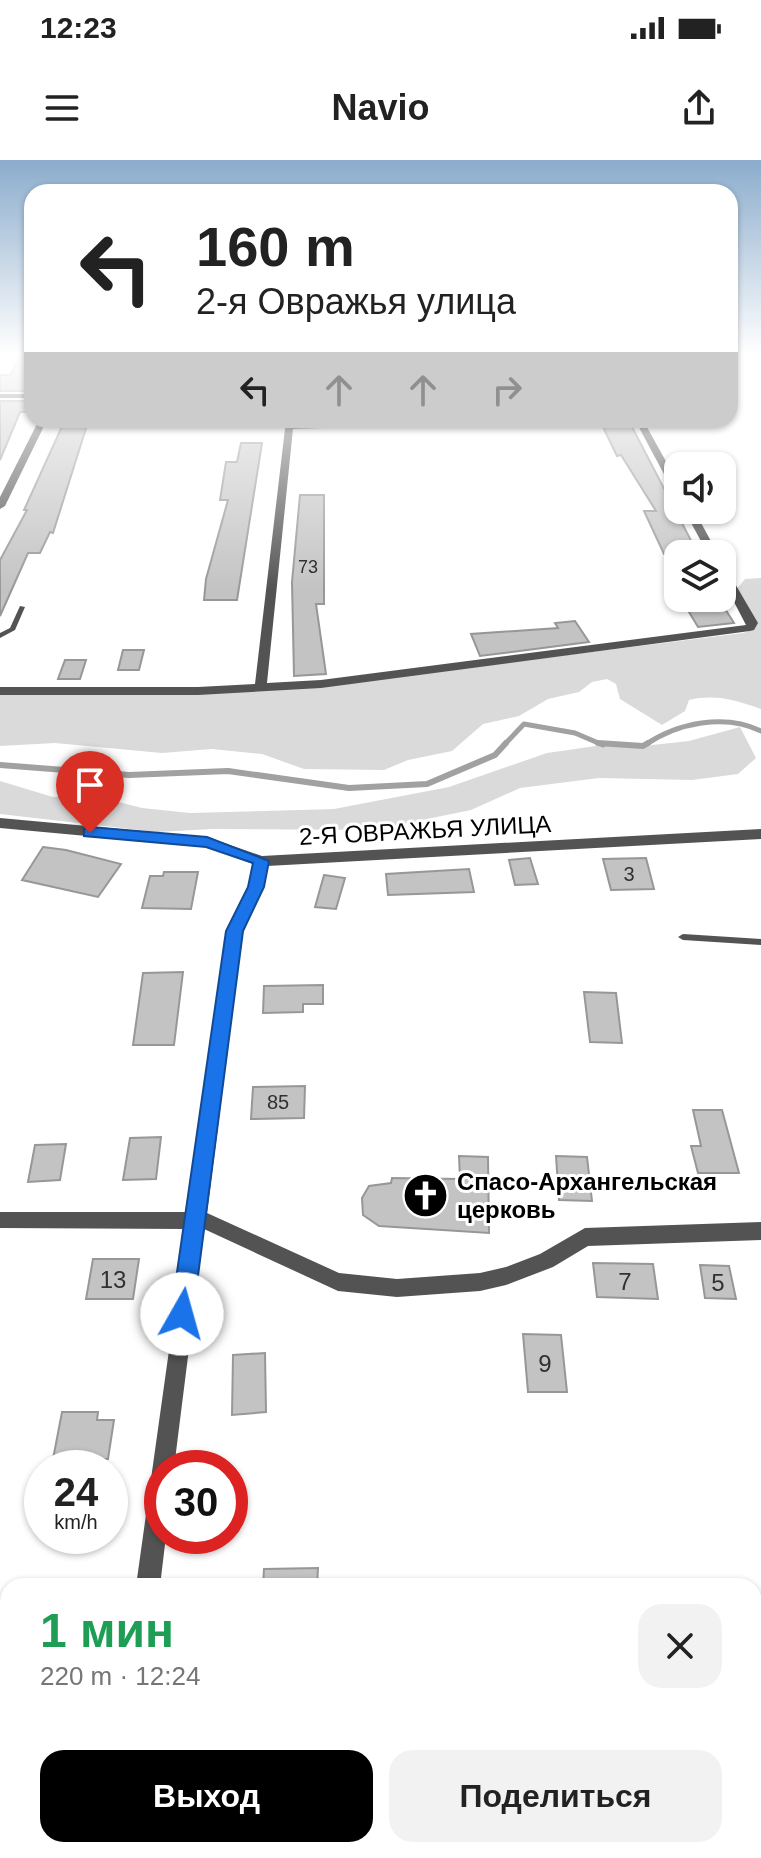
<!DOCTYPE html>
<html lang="ru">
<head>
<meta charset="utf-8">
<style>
  :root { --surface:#fff; --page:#f2f2f2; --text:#222; --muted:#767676; --accent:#000 }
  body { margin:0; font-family:Arial,sans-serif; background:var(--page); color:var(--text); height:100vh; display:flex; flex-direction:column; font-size:30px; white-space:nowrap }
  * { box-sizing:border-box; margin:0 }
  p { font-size:26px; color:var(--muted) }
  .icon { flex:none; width:44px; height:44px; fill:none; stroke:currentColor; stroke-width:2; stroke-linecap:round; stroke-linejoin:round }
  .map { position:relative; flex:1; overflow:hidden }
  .side { position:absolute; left:0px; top:1418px; width:762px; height:280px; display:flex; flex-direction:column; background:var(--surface); border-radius:24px 24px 0 0; box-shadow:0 2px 6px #0004 }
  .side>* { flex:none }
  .banner { position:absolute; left:24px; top:24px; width:714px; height:244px; border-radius:24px; box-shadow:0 2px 6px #0004; background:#fff; color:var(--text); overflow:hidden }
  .tools { position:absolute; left:664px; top:292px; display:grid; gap:16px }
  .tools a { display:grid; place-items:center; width:72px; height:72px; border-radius:16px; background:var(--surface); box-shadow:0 2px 6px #0004; font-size:40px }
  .speed { position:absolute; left:24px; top:1290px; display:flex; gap:16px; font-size:40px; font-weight:700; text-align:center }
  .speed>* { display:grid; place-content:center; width:104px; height:104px; border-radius:50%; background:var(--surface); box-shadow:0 2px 6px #0004; line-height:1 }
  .speed small { font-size:20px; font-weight:400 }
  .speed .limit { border:12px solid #d22; background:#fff; color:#111 }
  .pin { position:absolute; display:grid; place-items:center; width:68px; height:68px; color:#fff; margin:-82px -34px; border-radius:50% 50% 50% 0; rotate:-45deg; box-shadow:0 0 8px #0007 }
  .pin .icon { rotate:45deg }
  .me { position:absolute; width:88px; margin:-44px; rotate:7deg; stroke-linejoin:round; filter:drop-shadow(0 0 6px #0008) }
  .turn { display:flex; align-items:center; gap:28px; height:168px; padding:0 40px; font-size:36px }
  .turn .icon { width:104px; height:104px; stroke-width:2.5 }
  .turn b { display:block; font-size:56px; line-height:68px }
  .lanes { display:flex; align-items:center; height:76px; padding:0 40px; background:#0003; justify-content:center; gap:40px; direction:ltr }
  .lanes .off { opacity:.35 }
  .round { display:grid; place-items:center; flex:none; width:84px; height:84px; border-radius:24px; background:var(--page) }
  .headline { display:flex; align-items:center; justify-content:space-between; height:136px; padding:0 40px }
  h1 { font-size:48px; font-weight:700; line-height:60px; color:#1e9e55 }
  .button { display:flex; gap:16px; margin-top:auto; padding:16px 40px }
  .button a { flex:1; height:92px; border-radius:24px; background:var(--accent); color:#fff; font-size:32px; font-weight:700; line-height:92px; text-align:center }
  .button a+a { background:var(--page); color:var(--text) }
  .status { display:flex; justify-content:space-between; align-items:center; height:56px; padding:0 40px; background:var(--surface); direction:ltr }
  .status svg { height:22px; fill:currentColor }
  header { display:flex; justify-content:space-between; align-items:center; height:104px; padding:0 40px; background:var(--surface); font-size:36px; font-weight:700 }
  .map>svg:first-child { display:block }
  .green { fill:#dadada }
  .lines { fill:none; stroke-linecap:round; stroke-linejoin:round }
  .stream-far1 { stroke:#a1a1a1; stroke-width:5 }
  .stream { stroke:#a1a1a1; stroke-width:6 }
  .building { fill:#c3c3c3; stroke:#979797; stroke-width:2 }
  .service { fill:#535353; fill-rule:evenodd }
  .minor { fill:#535353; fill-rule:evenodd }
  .route { fill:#1a73e8; stroke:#114b97; stroke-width:2 }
  .labels { text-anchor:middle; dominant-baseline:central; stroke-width:6; stroke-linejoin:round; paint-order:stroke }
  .far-number-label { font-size:18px; fill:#313131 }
  .number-label { font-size:20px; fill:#313131 }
  .street-label { font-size:24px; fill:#000; stroke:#fff }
  .poi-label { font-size:24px; font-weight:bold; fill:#000; stroke:#fff; text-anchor:start }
  .near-number-label { font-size:24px; fill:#313131 }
</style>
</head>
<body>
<div class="status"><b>12:23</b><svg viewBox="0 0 49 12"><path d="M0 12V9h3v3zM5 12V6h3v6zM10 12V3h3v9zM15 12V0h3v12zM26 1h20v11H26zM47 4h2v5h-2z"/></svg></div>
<header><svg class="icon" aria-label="menu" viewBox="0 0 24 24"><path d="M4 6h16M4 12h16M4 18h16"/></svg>Navio<svg class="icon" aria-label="share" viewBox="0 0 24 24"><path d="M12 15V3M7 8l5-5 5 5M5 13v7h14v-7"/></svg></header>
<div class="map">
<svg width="761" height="1698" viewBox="0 0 761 1698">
  <rect width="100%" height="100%" fill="#fff"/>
  <g class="green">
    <path d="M 761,418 L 761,549 C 735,540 716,534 689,540 L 685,551 L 662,565 L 620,539 L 616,524 L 607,519 L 592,522 L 579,532 L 548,539 L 519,556 L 483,564 L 452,591 L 408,600 L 384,610 L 304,609 L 262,594 L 212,589 L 162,593 L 55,583 L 0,586 L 0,534 L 320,526 L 743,473 L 753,470 L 736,430 L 745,419 Z"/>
    <path d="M 740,567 L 756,598 L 738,614 L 692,620 L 599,618 L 520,628 L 471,650 L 373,670 L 212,669 L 157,672 L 0,654 L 0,621 L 53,637 L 91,635 L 142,648 L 190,653 L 334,649 L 449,627 L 547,593 L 603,585 L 643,586 L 689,581 Z"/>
  </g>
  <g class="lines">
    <g class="stream-far1">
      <path d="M 504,585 L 524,564 L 575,573 L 603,585"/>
      <path d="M 645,585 C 677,563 725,553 761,571"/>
    </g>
    <g class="stream">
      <path d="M 598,583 L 643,586 L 648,583"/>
      <path d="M 0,605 L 129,615 L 228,611 L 349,628 L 427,624 L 495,595 L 506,583"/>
    </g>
  </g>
  <g class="building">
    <path d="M 23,192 L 32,192 L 32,231 L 0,231 L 0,215 L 10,215 Z"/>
    <path d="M 0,241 L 32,241 L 26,252 L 20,252 L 0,300 Z"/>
    <path d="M 64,262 L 88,262 L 53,373 L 50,372 L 40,393 L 28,393 L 0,456 L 0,400 L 27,350 L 24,350 Z"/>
    <path d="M 602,265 L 631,265 L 698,394 L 664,394 L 644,351 L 656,351 L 621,295 L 617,296 Z"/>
    <path d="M 241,283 L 262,283 L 237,440 L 204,440 L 206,419 L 228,340 L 220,340 L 226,302 L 237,302 Z"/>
    <path d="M 300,335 L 324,335 L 324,444 L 316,444 L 326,514 L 294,516 L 292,422 Z"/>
    <path d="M 722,444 L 734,463 L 698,467 L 686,447 Z"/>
    <path d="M 575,461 L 589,482 L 480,496 L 471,474 L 558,468 L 555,463 Z"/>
    <path d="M 123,490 L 144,490 L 139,510 L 118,510 Z"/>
    <path d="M 65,500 L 86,500 L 80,519 L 58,519 Z"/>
    <path d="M 43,687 L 66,690 L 121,704 L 98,737 L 22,720 Z"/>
    <path d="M 530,698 L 538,724 L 515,725 L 509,700 Z"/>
    <path d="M 646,698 L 654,729 L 611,730 L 603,699 Z"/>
    <path d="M 469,709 L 474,732 L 388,735 L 386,714 Z"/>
    <path d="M 164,712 L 198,712 L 191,749 L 142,748 L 150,716 L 163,716 Z"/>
    <path d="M 324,715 L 345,718 L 336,749 L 315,747 Z"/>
    <path d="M 183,812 L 174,885 L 133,885 L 143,813 Z"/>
    <path d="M 323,825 L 323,844 L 303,844 L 303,852 L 263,853 L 264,826 Z"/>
    <path d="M 584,832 L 616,833 L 622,883 L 590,882 Z"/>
    <path d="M 305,926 L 304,958 L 251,959 L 253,927 Z"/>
    <path d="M 693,950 L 722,950 L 739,1013 L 698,1013 L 691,986 L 701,986 Z"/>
    <path d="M 161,977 L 156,1019 L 123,1020 L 130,978 Z"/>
    <path d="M 66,984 L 60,1020 L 28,1022 L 35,985 Z"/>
    <path d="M 459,996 L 488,997 L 489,1073 L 379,1066 L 363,1055 L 362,1038 L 369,1026 L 391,1023 L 392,1018 L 460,1019 Z"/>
    <path d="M 556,996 L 587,997 L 592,1041 L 559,1040 Z"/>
    <path d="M 93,1099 L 139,1099 L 133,1139 L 86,1139 Z"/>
    <path d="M 593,1103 L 653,1104 L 658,1139 L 597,1137 Z"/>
    <path d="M 700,1105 L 729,1106 L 736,1139 L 705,1138 Z"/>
    <path d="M 523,1174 L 561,1175 L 567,1232 L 528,1232 Z"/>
    <path d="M 265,1193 L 266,1252 L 232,1255 L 233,1195 Z"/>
    <path d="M 62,1252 L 98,1252 L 97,1260 L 114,1260 L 108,1299 L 53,1299 Z"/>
    <path d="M 318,1408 L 317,1426 L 263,1426 L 264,1409 Z"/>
  </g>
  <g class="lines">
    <g class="service">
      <path d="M 20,446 L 25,447 L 15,470 L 0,478 L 0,473 L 10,468 Z"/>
      <path d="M 683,774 L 761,779 L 761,785 L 683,780 L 678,777 Z"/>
    </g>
    <g class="minor">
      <rect x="0" y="234" width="32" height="4"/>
      <path d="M 39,260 L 47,260 L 5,346 L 0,349 L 0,337 Z"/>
      <path d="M 286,260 L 294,260 L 294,264 L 484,260 L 480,263 L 293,269 L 267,523 L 321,520 L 746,465 L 722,419 L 722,407 L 727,410 L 758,463 L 754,470 L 750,471 L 321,528 L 198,535 L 0,535 L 0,527 L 198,527 L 255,524 Z"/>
      <path d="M 635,260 L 643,260 L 678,323 L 678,334 L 673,331 Z"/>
      <path d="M 684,350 L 694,350 L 718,394 L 708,394 Z"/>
      <path d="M 0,658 L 207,677 L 262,696 L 761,669 L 761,679 L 267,706 L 263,727 L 243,771 L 207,1053 L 339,1113 L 397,1119 L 480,1113 L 506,1107 L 540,1094 L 585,1068 L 761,1062 L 761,1080 L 588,1086 L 553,1107 L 506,1125 L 480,1131 L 397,1137 L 338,1131 L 204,1069 L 174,1308 L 162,1308 L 162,1376 L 166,1376 L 160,1426 L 136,1426 L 186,1069 L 0,1068 L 0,1052 L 188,1052 L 227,771 L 249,727 L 253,704 L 206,687 L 0,668 Z"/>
      <path d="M 103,1690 L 129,1690 L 128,1698 L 102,1698 Z"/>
    </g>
  </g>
  <linearGradient id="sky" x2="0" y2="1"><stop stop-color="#8baccc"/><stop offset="0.45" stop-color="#fff"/><stop offset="1" stop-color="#fff" stop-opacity="0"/></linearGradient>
  <rect width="761" height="430" fill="url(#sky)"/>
  <path class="route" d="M 90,667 L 207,677 L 269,701 L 264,727 L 243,771 L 193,1154 L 190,1162 L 182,1165 L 174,1162 L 171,1154 L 226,771 L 248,727 L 253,703 L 206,687 L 84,676 L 84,669 Z"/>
  <defs>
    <symbol id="church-disc" viewBox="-11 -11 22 22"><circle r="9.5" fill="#000" stroke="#fff"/><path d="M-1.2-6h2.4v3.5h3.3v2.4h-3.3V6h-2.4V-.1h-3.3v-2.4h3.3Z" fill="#fff"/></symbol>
  </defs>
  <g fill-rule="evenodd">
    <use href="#church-disc" x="400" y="1010" width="51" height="51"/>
  </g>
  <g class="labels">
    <g class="far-number-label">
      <text x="308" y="407">73</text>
    </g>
    <g class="number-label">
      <text x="629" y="714">3</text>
      <text x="278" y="942">85</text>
    </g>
    <g class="street-label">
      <text transform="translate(425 670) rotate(-3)">2-Я ОВРАЖЬЯ УЛИЦА</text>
    </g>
    <g class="poi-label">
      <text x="457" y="1021">Спасо-Архангельская<tspan x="457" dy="28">церковь</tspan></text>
    </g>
    <g class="near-number-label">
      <text x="113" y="1119">13</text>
      <text x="625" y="1121">7</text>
      <text x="718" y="1122">5</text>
      <text x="545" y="1203">9</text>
    </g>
  </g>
</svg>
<div class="tools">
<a><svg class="icon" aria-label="sound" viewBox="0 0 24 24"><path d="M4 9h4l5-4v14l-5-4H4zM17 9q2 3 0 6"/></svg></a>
<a><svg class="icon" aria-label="layers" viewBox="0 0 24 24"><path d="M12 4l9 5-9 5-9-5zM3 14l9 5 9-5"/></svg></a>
</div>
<div class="speed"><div>24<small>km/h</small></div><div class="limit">30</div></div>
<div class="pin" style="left:90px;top:673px;background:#d93025"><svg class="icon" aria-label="arrive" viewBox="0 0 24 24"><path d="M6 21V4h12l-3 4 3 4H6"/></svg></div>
<svg class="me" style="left:182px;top:1154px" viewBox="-20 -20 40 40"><circle r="19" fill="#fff"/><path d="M0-13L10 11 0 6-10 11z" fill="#1a73e8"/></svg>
<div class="banner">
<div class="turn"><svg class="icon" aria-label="left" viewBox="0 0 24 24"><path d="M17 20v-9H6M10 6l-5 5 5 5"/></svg><div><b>160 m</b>2-я Овражья улица</div></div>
<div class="lanes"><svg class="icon" aria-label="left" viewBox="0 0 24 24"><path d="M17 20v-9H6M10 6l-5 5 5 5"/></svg><svg class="icon off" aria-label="ahead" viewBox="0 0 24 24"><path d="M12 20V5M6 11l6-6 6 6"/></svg><svg class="icon off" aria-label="ahead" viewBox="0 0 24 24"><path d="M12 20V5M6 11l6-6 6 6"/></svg><svg class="icon off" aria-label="right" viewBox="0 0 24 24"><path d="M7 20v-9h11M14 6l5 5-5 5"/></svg></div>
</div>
<section class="side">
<div class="headline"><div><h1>1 мин</h1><p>220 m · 12:24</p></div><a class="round"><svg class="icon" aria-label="close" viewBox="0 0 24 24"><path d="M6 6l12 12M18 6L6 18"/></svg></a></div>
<div class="button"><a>Выход</a><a>Поделиться</a></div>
</section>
</div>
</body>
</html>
